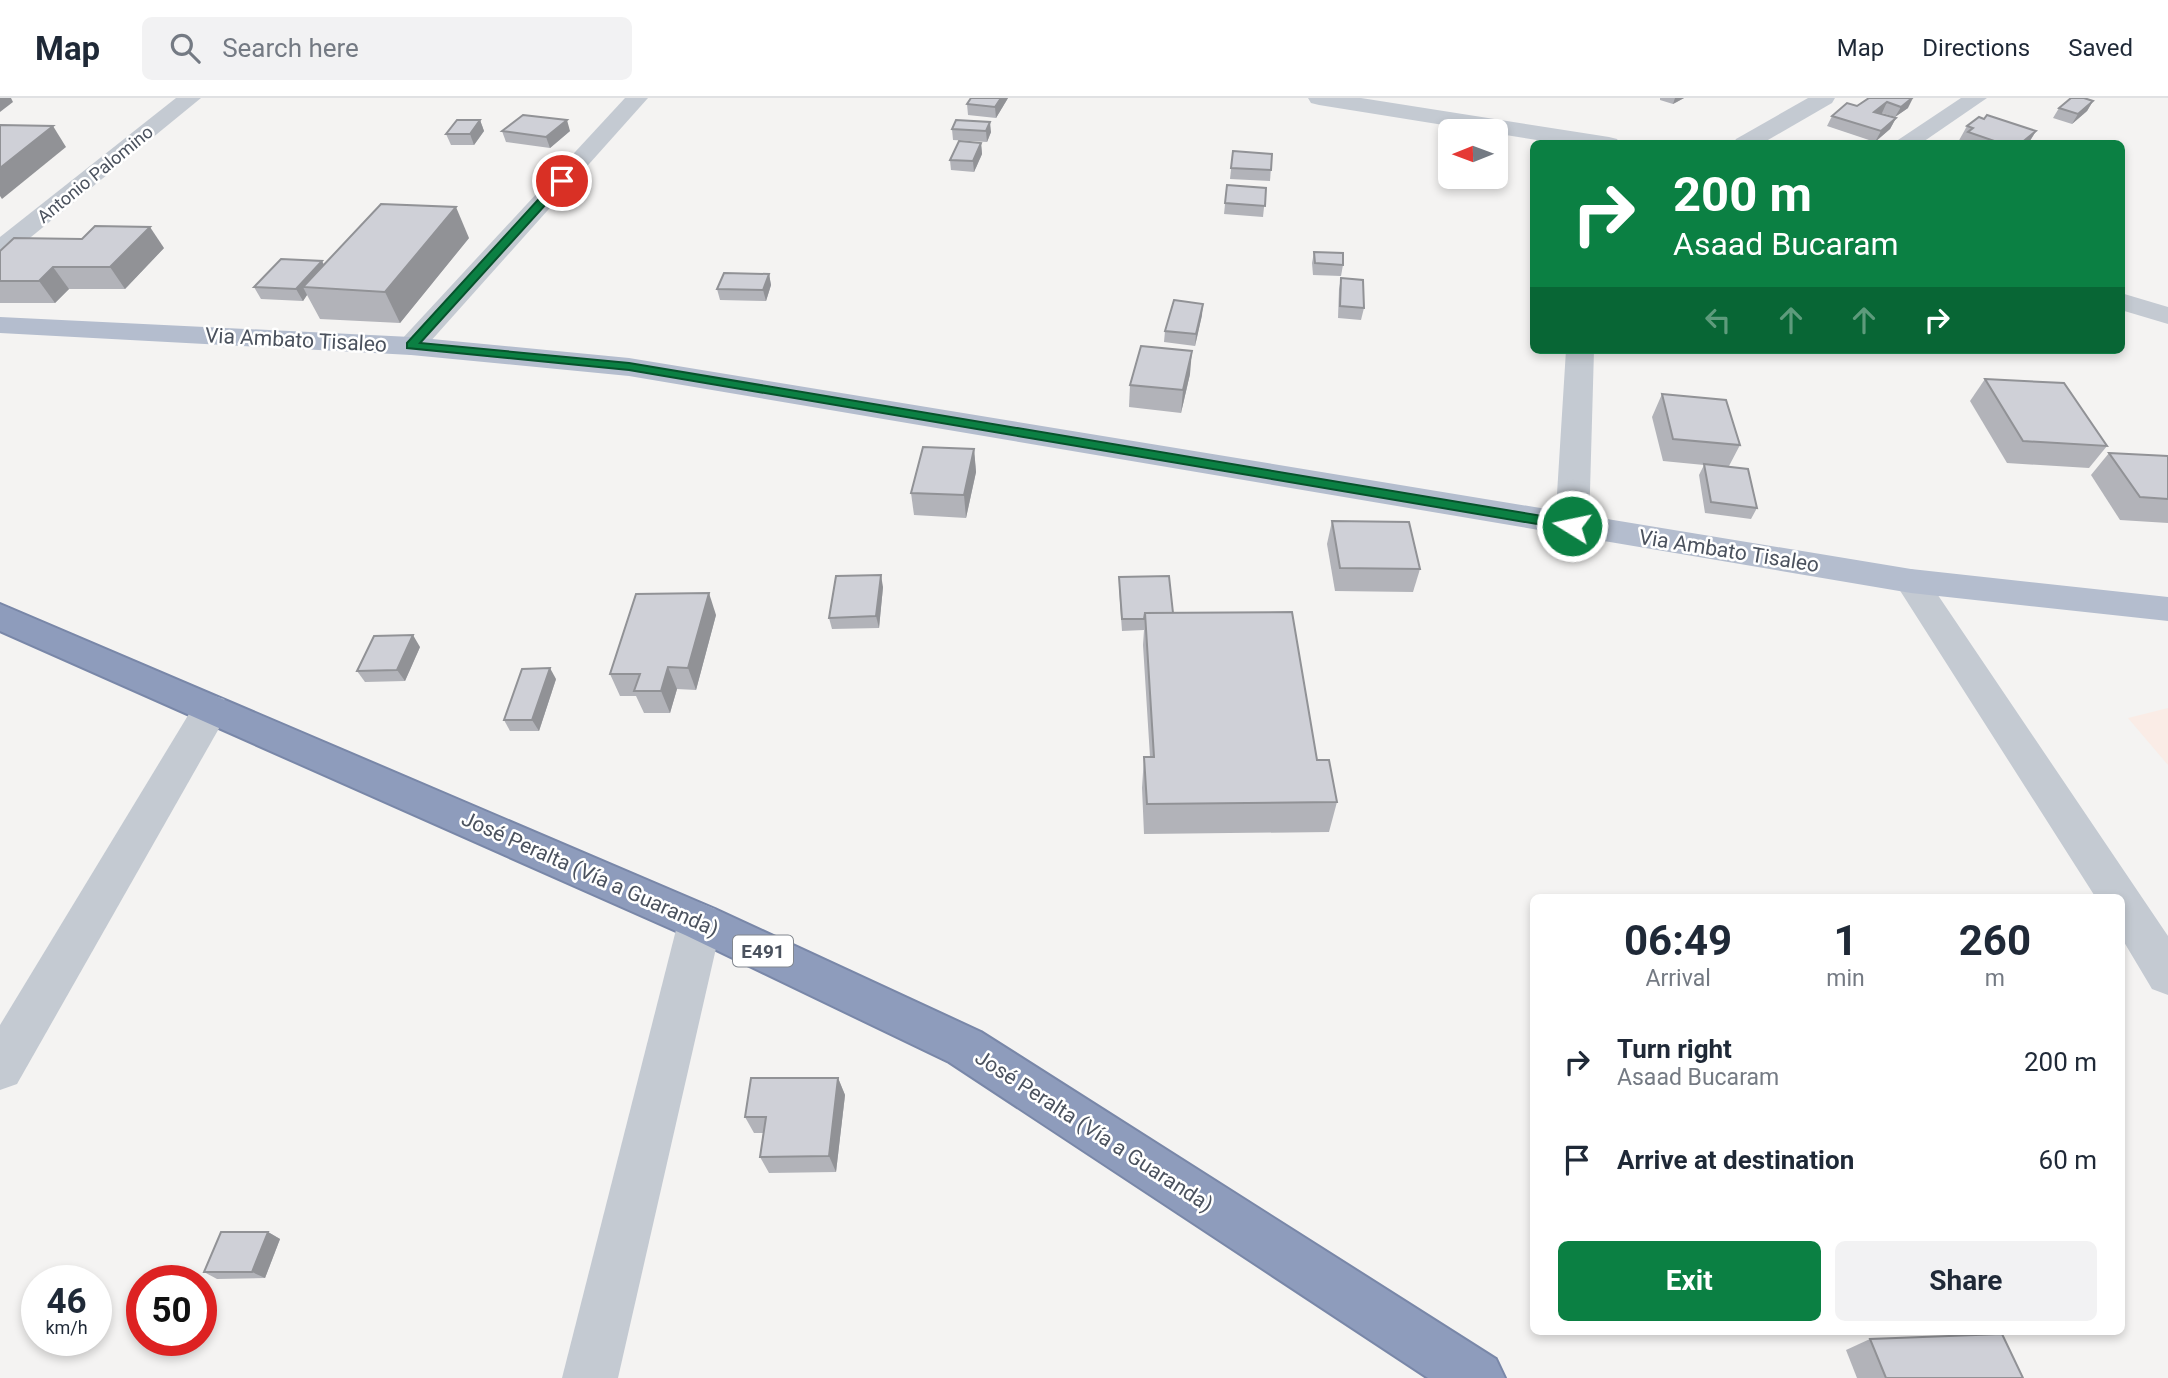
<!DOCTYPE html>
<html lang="en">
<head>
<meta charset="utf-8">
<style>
  :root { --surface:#fff; --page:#f2f2f3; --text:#1f2937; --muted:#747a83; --line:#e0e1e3; --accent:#0b8043 }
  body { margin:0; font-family:Roboto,sans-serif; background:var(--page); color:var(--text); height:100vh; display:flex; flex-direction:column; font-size:26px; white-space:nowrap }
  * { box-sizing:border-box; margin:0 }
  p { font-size:23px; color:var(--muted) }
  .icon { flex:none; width:38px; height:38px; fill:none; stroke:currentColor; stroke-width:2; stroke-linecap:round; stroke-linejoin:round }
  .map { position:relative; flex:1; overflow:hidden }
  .details { position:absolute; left:1530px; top:796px; width:595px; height:441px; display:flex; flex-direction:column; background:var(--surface); border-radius:10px; box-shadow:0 4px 10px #0003 }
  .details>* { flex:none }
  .banner { position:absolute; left:1530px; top:42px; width:595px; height:214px; border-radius:10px; box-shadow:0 4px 10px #0003; background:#0b8043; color:#fff; overflow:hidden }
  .needle { width:46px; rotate:269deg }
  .buttons { position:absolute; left:1438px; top:21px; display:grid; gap:14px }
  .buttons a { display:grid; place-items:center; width:70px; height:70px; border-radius:10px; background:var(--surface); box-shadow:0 4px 10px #0003; font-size:35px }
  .speed { position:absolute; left:21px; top:1167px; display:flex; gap:14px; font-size:35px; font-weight:700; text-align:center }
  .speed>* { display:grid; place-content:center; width:91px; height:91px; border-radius:50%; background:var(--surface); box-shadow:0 4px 10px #0003; line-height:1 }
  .speed small { font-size:18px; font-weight:400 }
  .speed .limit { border:10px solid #d22; background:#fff; color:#111 }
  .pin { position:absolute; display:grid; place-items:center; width:60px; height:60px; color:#fff; margin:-30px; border:4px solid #fff; border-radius:50%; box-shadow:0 2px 7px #0007 }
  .me { position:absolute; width:77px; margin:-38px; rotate:280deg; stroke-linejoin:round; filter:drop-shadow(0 0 5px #0008) }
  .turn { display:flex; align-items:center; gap:24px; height:147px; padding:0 28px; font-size:32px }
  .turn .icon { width:91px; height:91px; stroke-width:2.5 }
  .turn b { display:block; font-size:49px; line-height:60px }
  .lanes { display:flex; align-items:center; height:66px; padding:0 28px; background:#0003; justify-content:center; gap:35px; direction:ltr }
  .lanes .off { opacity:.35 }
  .eta { display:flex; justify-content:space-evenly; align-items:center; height:119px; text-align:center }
  .eta b { font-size:42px; font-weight:700; line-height:49px }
  .button { display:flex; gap:14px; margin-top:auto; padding:14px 28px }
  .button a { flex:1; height:80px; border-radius:10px; background:var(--accent); color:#fff; font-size:28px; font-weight:700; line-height:80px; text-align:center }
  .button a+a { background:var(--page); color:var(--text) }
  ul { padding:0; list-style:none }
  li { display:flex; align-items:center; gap:21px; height:98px; padding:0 28px }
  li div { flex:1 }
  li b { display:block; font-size:26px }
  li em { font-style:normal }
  header { display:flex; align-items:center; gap:42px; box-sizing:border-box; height:98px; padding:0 35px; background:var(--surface); border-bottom:2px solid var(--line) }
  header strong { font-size:33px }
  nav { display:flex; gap:38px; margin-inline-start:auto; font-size:24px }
  .search { width:490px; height:63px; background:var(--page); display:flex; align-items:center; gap:18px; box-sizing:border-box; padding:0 24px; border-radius:10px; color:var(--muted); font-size:26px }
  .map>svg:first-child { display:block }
  .medical { fill:#faece6 }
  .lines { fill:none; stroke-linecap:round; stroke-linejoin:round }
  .highway-casing { stroke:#7987a8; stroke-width:4 }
  .minor { fill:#c4cad2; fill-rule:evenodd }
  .major { fill:#b4bdce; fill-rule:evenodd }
  .highway { fill:#8e9cbc; fill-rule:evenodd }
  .wall { fill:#b2b3b9 }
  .shaded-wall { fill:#919296 }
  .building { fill:#cfd0d7; stroke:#919296; stroke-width:2 }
  .route { fill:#0b8043; stroke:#07532c; stroke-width:2 }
  .labels { text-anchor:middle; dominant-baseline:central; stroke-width:5; stroke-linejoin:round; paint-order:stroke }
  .far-street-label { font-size:18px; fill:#4b525e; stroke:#fff }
  .shield { fill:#fff; stroke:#81868e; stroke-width:2 }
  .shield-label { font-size:19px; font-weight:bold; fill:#4b525e }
  .street-label { font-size:21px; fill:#4b525e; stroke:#fff }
</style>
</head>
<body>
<header>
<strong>Map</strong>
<div class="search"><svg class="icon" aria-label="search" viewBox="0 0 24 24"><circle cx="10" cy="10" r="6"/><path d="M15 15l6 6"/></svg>Search here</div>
<nav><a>Map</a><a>Directions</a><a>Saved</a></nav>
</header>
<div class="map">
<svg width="2168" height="1280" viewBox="0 0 2168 1280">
  <rect width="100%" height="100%" fill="#f4f3f2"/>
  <path class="medical" d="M 2168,610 L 2168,667 L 2128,620 Z"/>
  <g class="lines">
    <defs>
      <path id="highway" d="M 0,506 L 715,811 L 981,934 L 1496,1261 L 1505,1280 L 1428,1280 L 949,964 L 685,837 L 0,533 Z"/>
    </defs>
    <use href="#highway" class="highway-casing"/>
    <g class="minor">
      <path d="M 176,0 L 201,0 L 9,157 L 0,160 L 0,139 Z"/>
      <path d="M 625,0 L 648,0 L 421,254 L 411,257 L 401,254 L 397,248 L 401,242 Z"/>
      <path d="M 1308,0 L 1361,0 L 1609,39 L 1617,41 L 1620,46 L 1562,46 L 1319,7 L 1311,5 Z"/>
      <path d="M 1808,0 L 1835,0 L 1832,5 L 1761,46 L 1733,46 L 1736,41 Z"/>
      <path d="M 1961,0 L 1987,0 L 1920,46 L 1892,46 Z"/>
      <path d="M 2121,195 L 2168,209 L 2168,226 L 2121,212 Z"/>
      <path d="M 1566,252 L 1594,252 L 1589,428 L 1584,436 L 1572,439 L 1560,436 L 1555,428 Z"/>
      <path d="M 1911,471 L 1923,475 L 2168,838 L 2168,897 L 2152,891 L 2121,839 L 2121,800 L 2096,800 L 1899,491 L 1894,483 L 1899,475 Z"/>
      <path d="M 211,597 L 224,601 L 230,611 L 17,986 L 0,992 L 0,927 L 198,601 Z"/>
      <path d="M 700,805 L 715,811 L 722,824 L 618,1280 L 562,1280 L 678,824 L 685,811 Z"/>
    </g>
    <path class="major" d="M 0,219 L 411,239 L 629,260 L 1911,471 L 2168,499 L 2168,523 L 1911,495 L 629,278 L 411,257 L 0,235 Z"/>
    <use href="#highway" class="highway"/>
  </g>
  <g class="wall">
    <path d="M 1008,0 L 996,20 L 968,17 L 967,6 Z"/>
    <path d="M 1660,0 L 1684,0 L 1673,6 L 1660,2 Z"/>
    <path d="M 1869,0 L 1908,10 L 1895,19 L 1882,15 L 1881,16 L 1896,20 L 1890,31 L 1875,44 L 1827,28 L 1832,18 L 1857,8 Z"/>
    <path d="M 2093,3 L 2087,13 L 2072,26 L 2053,20 L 2059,10 Z"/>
    <path d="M 1984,21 L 2036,33 L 2028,46 L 1957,46 L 1967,28 Z"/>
    <path d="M 480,22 L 484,33 L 474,47 L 451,47 L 446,36 Z"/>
    <path d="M 956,22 L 991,34 L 987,44 L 953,42 L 952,31 Z"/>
    <path d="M 502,33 L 570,33 L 550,50 L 506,44 Z"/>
    <path d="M 981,45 L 982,56 L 974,74 L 951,72 L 950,62 Z"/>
    <path d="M 1233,53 L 1272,56 L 1270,83 L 1230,81 Z"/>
    <path d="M 1227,87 L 1266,90 L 1263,119 L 1224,116 Z"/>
    <path d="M 469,140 L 400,225 L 320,221 L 307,197 L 303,203 L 261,201 L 254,189 L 324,167 Z"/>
    <path d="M 164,150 L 125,191 L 69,191 L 55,205 L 0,205 L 0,153 Z"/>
    <path d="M 1314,154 L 1343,167 L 1341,178 L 1313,177 L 1312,165 Z"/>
    <path d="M 769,176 L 771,187 L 766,203 L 720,202 L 717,191 Z"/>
    <path d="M 1341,180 L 1364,210 L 1361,222 L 1338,220 L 1339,191 Z"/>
    <path d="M 1202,217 L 1195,248 L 1164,244 L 1165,233 Z"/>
    <path d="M 1190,276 L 1181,315 L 1129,309 L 1130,287 Z"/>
    <path d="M 1985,281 L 2107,348 L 2089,370 L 2007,365 L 1970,303 Z"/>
    <path d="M 1662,296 L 1740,347 L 1729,368 L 1757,410 L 1751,421 L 1705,415 L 1699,377 L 1704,367 L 1663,363 L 1652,319 Z"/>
    <path d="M 974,351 L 976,374 L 966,420 L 914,417 L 911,395 Z"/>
    <path d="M 2109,355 L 2168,358 L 2168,425 L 2120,422 L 2091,377 Z"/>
    <path d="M 1332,423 L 1420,471 L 1413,494 L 1335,493 L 1327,446 Z"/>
    <path d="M 1119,479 L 1173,515 L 1317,662 L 1337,704 L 1329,734 L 1144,736 L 1142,690 L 1144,659 L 1150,659 L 1143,547 L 1144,532 L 1122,533 L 1119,490 Z"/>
    <path d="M 883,489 L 879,530 L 832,531 L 829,520 Z"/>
    <path d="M 716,517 L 696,592 L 677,591 L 670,615 L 644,615 L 636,598 L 620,598 L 610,576 Z"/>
    <path d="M 420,549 L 405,583 L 365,584 L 357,573 Z"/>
    <path d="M 556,581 L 539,633 L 510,633 L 504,622 Z"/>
    <path d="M 838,980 L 845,997 L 836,1074 L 769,1075 L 760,1059 L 763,1035 L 754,1035 L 745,1019 Z"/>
    <path d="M 268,1134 L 280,1141 L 265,1180 L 217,1181 L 204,1174 Z"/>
    <path d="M 1870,1241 L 2023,1280 L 1857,1280 L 1846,1252 Z"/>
  </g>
  <g class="shaded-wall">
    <path d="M 0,0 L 11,0 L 13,4 L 0,14 Z"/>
    <path d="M 1001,0 L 1008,0 L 996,20 L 995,9 Z"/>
    <path d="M 1675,0 L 1684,0 L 1673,6 Z"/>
    <path d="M 1913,0 L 1908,10 L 1895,19 L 1901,9 Z"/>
    <path d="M 2093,3 L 2087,13 L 2072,26 L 2078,16 Z"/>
    <path d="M 1887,4 L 1882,15 L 1869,24 L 1874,14 Z"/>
    <path d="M 1896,20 L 1890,31 L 1875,44 L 1881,33 Z"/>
    <path d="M 480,22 L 484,33 L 474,47 L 470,36 Z"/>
    <path d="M 567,22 L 570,33 L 550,50 L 546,39 Z"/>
    <path d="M 990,24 L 991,34 L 987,44 L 986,33 Z"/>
    <path d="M 53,28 L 66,49 L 2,101 L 0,98 L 0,70 Z"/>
    <path d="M 2036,33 L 2028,46 L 2020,46 Z"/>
    <path d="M 981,45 L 982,56 L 974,74 L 973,63 Z"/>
    <path d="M 456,109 L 469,140 L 400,225 L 385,194 Z"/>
    <path d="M 150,129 L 164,150 L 125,191 L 110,169 Z"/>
    <path d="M 322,163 L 328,174 L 303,189 L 307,197 L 303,203 L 296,191 Z"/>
    <path d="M 53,169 L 69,191 L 55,205 L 39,183 Z"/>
    <path d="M 769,176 L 771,187 L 766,203 L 763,192 Z"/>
    <path d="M 1203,206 L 1202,217 L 1195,248 L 1196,236 Z"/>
    <path d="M 1192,253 L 1190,276 L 1181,315 L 1183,292 Z"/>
    <path d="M 974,351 L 976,374 L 966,420 L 964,397 Z"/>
    <path d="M 881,477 L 883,489 L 879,530 L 876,518 Z"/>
    <path d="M 709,495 L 716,517 L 696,592 L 688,570 Z"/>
    <path d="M 413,537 L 420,549 L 405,583 L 397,572 Z"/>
    <path d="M 668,569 L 677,591 L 670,615 L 661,593 Z"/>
    <path d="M 550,570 L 556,581 L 539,633 L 532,622 Z"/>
    <path d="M 838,980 L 845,997 L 836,1074 L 829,1058 Z"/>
    <path d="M 268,1134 L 280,1141 L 265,1180 L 252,1174 Z"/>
  </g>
  <g class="building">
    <path d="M 971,0 L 1001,0 L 995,9 L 967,6 Z"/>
    <path d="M 1869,0 L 1912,0 L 1901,9 L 1887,4 L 1874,14 L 1896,20 L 1881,33 L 1832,18 L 1847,5 L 1857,8 Z"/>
    <path d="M 2071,0 L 2084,0 L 2093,3 L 2078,16 L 2059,10 Z"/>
    <path d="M 523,17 L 567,22 L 546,39 L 502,33 Z"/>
    <path d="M 1987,17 L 2036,33 L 2020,46 L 2003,46 L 1968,34 L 1973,30 L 1967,28 L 1979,19 L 1984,21 Z"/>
    <path d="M 457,22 L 480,22 L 470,36 L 446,36 Z"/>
    <path d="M 956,22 L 990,24 L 986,33 L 952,31 Z"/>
    <path d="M 0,27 L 53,28 L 0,70 Z"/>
    <path d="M 959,43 L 981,45 L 973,63 L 950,62 Z"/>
    <path d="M 1233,53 L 1272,56 L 1271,72 L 1231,70 Z"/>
    <path d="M 1227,87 L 1266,90 L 1265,108 L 1225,105 Z"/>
    <path d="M 381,106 L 456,109 L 385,194 L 303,189 Z"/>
    <path d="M 95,128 L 150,129 L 110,169 L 53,169 L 39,183 L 0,183 L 0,153 L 14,140 L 82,141 Z"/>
    <path d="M 1314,154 L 1343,155 L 1343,167 L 1315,165 Z"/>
    <path d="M 281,161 L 322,163 L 296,191 L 254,189 Z"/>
    <path d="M 724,175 L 769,176 L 763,192 L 717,191 Z"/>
    <path d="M 1341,180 L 1363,182 L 1364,210 L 1340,208 Z"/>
    <path d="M 1174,202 L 1203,206 L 1196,236 L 1165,233 Z"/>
    <path d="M 1141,248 L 1192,253 L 1183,292 L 1130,287 Z"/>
    <path d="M 1985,281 L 2064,285 L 2107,348 L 2023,343 Z"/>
    <path d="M 1662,296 L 1726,302 L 1740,347 L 1673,341 Z"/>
    <path d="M 923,349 L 974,351 L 964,397 L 911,395 Z"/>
    <path d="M 2109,355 L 2168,358 L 2168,401 L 2140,399 Z"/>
    <path d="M 1704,366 L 1748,371 L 1757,410 L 1711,404 Z"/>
    <path d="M 1332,423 L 1409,424 L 1420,471 L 1340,470 Z"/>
    <path d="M 881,477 L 876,518 L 829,520 L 836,478 Z"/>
    <path d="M 1169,478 L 1173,515 L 1145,515 L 1144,521 L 1122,521 L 1119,479 Z"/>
    <path d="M 709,495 L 688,570 L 668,569 L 661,593 L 634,593 L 640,576 L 610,576 L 636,496 Z"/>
    <path d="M 1292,514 L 1317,662 L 1329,662 L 1337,704 L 1147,706 L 1144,659 L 1154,659 L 1145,515 Z"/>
    <path d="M 413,537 L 397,572 L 357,573 L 374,538 Z"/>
    <path d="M 550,570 L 532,622 L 504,622 L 522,571 Z"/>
    <path d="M 751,980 L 838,980 L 829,1058 L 760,1059 L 766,1019 L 745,1019 Z"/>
    <path d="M 221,1134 L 268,1134 L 252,1174 L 204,1174 Z"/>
    <path d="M 2002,1236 L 2023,1280 L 1886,1280 L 1870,1241 Z"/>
  </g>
  <path class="route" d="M 558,80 L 567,83 L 420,245 L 629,265 L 1572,423 L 1579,428 L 1572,432 L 629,272 L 407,250 L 407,245 Z"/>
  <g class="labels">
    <g class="far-street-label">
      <text transform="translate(95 76) rotate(-39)">Antonio Palomino</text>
    </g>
    <rect class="shield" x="733" y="837.5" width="60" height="31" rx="5"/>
    <g class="shield-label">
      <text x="763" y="853">E491</text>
    </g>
    <g class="street-label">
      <text transform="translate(296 242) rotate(3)">Via Ambato Tisaleo</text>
      <text transform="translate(1729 453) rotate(9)">Via Ambato Tisaleo</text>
      <text transform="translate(590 776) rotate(24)">José Peralta (Vía a Guaranda)</text>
      <text transform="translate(1094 1033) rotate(33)">José Peralta (Vía a Guaranda)</text>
    </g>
  </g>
</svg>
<div class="buttons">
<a><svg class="needle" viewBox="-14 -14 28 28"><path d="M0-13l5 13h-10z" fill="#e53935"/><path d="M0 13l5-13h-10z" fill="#747a83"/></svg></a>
</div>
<div class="speed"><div>46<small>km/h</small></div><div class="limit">50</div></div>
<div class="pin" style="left:562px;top:83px;background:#d93025"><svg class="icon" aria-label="arrive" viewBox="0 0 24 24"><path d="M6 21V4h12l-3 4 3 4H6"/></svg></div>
<svg class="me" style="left:1572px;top:428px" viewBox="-20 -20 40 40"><circle r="17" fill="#0b8043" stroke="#fff" stroke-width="3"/><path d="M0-11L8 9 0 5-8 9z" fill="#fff"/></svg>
<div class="banner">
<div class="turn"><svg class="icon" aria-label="right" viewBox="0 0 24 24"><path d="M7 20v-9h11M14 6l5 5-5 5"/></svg><div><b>200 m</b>Asaad Bucaram</div></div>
<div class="lanes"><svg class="icon off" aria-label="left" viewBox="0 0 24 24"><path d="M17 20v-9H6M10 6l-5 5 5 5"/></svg><svg class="icon off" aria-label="ahead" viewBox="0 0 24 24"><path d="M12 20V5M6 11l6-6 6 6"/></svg><svg class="icon off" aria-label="ahead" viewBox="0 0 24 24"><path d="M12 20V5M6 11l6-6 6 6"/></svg><svg class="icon" aria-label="right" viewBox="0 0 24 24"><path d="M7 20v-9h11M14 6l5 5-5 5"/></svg></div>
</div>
<section class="details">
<div class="eta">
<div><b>06:49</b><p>Arrival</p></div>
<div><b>1</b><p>min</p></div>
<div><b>260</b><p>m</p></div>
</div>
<ul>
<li><svg class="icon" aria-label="right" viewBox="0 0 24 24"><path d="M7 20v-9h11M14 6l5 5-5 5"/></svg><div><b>Turn right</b><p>Asaad Bucaram</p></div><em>200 m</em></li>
<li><svg class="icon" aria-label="arrive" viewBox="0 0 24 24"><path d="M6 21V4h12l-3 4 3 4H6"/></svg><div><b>Arrive at destination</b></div><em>60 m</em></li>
</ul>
<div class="button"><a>Exit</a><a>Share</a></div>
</section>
</div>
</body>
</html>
